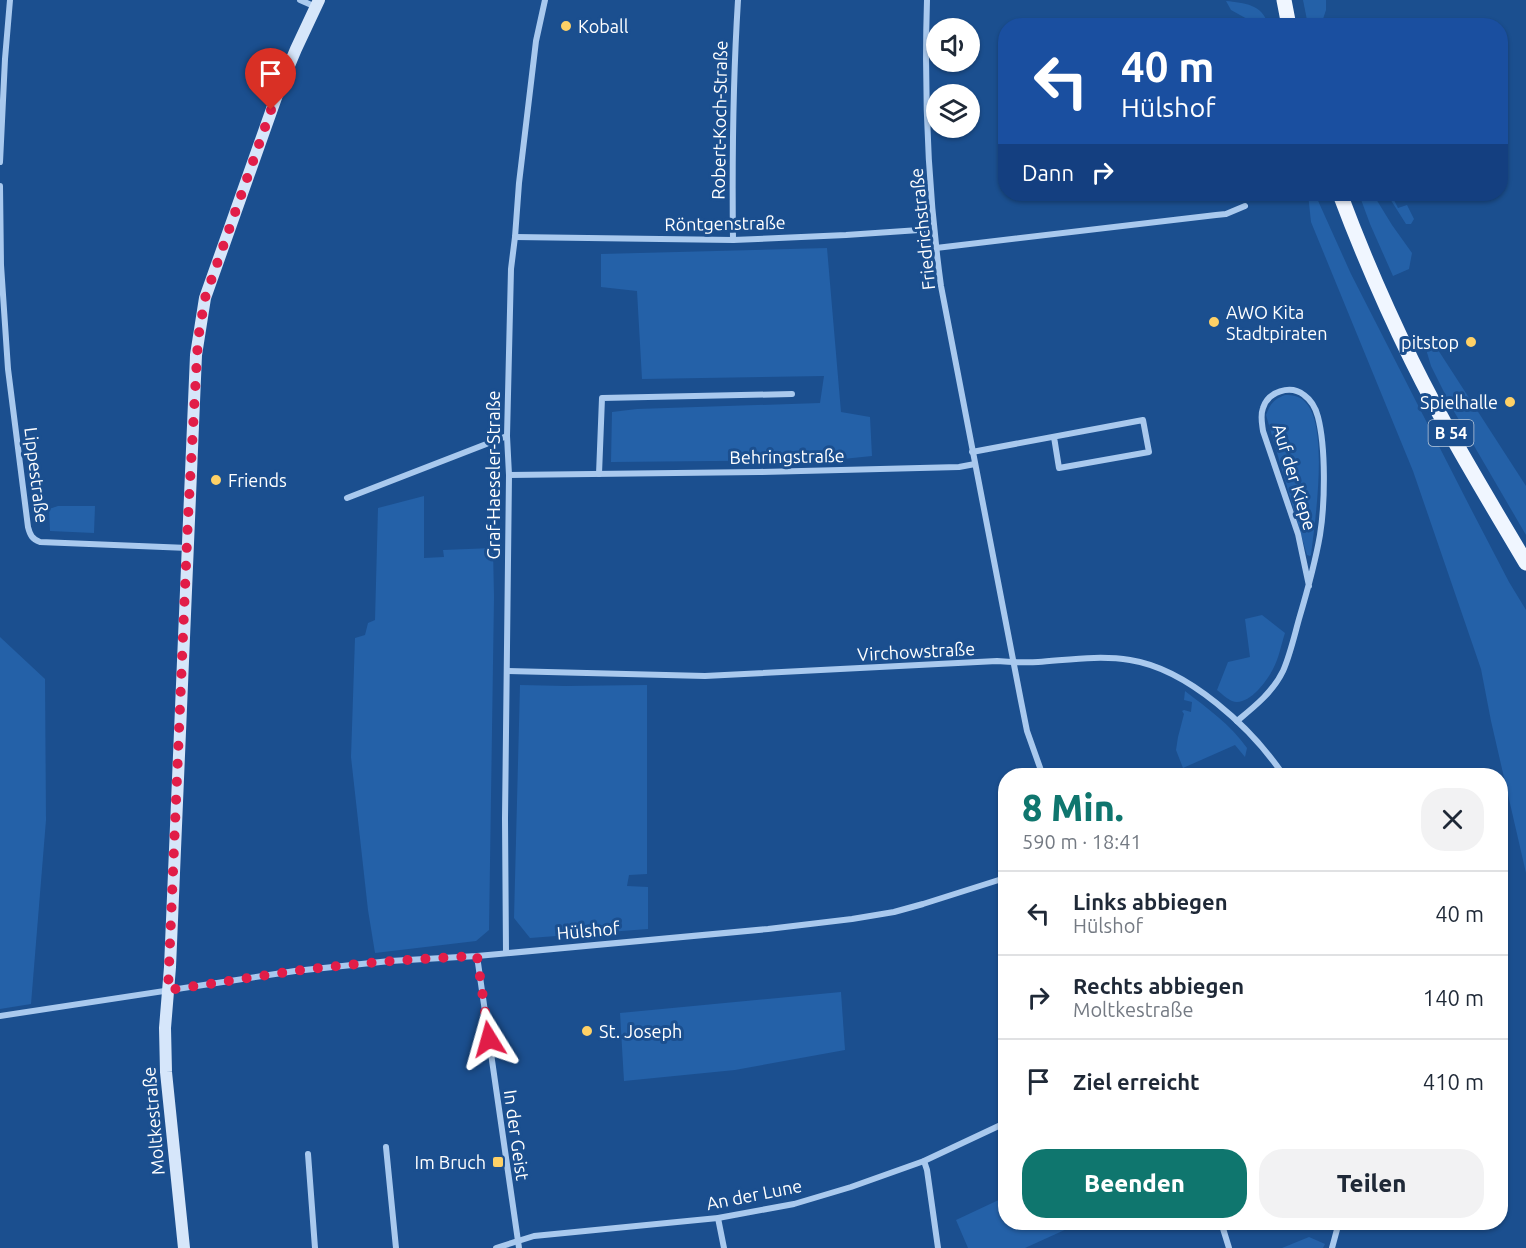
<!DOCTYPE html>
<html lang="de">
<head>
<meta charset="utf-8">
<style>
  :root { --surface:#fff; --page:#f2f2f3; --text:#1f2937; --muted:#747a83; --line:#e0e1e3; --accent:#0f766e }
  body { margin:0; font-family:Ubuntu,sans-serif; background:var(--page); color:var(--text); height:100vh; display:flex; flex-direction:column; font-size:22px; white-space:nowrap }
  * { box-sizing:border-box; margin:0 }
  p { font-size:20px; color:var(--muted) }
  .icon { flex:none; width:33px; height:33px; fill:none; stroke:currentColor; stroke-width:2; stroke-linecap:round; stroke-linejoin:round }
  .map { position:relative; flex:1; overflow:hidden }
  .side { position:absolute; left:998px; top:768px; width:510px; height:462px; display:flex; flex-direction:column; background:var(--surface); border-radius:24px; box-shadow:0 2px 4px #0004 }
  .side>* { flex:none }
  .top-card { position:absolute; left:998px; top:18px; width:510px; height:183px; border-radius:24px; box-shadow:0 2px 4px #0004; background:#1a4fa0; color:#fff; overflow:hidden }
  .tools { position:absolute; left:926px; top:18px; display:grid; gap:12px }
  .tools a { display:grid; place-items:center; width:54px; height:54px; border-radius:50%; background:var(--surface); box-shadow:0 2px 4px #0004; font-size:30px }
  .pin { position:absolute; display:grid; place-items:center; width:51px; height:51px; color:#fff; margin:-62px -26px; border-radius:50% 50% 50% 0; rotate:-45deg; box-shadow:0 0 6px #0007 }
  .pin .icon { rotate:45deg }
  .me { position:absolute; width:66px; margin:-33px; rotate:352deg; stroke-linejoin:round; filter:drop-shadow(0 0 4px #0008) }
  .turn { display:flex; align-items:center; gap:21px; height:126px; padding:0 24px; font-size:27px }
  .turn .icon { width:78px; height:78px; stroke-width:2.5 }
  .turn b { display:block; font-size:42px; line-height:51px }
  .then { display:flex; align-items:center; height:57px; padding:0 24px; background:#0003; gap:12px; font-size:22px }
  .round { display:grid; place-items:center; flex:none; width:63px; height:63px; border-radius:24px; background:var(--page) }
  .head { display:flex; align-items:center; justify-content:space-between; height:102px; padding:0 24px }
  h1 { font-size:36px; font-weight:800; line-height:45px; color:var(--accent) }
  .button { display:flex; gap:12px; margin-top:auto; padding:12px 24px }
  .button a { flex:1; height:69px; border-radius:24px; background:var(--accent); color:#fff; font-size:24px; font-weight:800; line-height:69px; text-align:center }
  .button a+a { background:var(--page); color:var(--text) }
  ul { padding:0; list-style:none }
  li { display:flex; align-items:center; gap:18px; height:84px; padding:0 24px; border-top:2px solid var(--line) }
  li div { flex:1 }
  li b { display:block; font-size:22px }
  li em { font-style:normal }
  .map>svg:first-child { display:block }
  .green { fill:#2461a8 }
  .lines { fill:none; stroke-linecap:round; stroke-linejoin:round }
  .street { stroke:#a9c9ee; stroke-width:6 }
  .secondary { stroke:#d6e6fa; stroke-width:12 }
  .primary { stroke:#f0f6ff; stroke-width:15 }
  .route { stroke:#e11d48; stroke-width:10; stroke-dasharray:0 18 }
  .poi-dot { fill:#ffd166; stroke:#1b4f8f; stroke-width:2 }
  .labels { text-anchor:middle; dominant-baseline:central; stroke-width:6; stroke-linejoin:round; paint-order:stroke }
  .shield { fill:#1b4f8f; stroke:#bbcadd; stroke-width:1.5 }
  .shield-label { font-size:16px; font-weight:bold; fill:#fff }
  .poi-label { font-size:18px; fill:#fff; stroke:#1b4f8f; text-anchor:start }
  .street-label { font-size:18px; fill:#fff; stroke:#1b4f8f }
</style>
</head>
<body>
<div class="map">
<svg width="1526" height="1248" viewBox="0 0 1526 1248">
  <rect width="100%" height="100%" fill="#1b4f8f"/>
  <g class="green">
    <path d="M 1303,0 L 1326,0 L 1326,10 L 1321,25 L 1308,25 Z"/>
    <path d="M 1226,1 C 1244,3 1263,4 1268,25 L 1258,25 L 1231,10 Z"/>
    <path d="M 1308,194 L 1315,194 L 1351,274 L 1471,509 L 1509,582 L 1526,610 L 1526,873 L 1491,721 L 1481,669 L 1413,471 L 1311,222 Z"/>
    <path d="M 1359,194 L 1373,194 L 1392,225 L 1412,253 L 1409,269 L 1393,276 L 1370,224 Z"/>
    <path d="M 1387,194 L 1391,194 L 1398,208 L 1407,205 L 1414,219 L 1411,224 L 1406,224 Z"/>
    <path d="M 827,248 L 841,412 L 870,417 L 872,456 L 833,460 L 611,462 L 612,412 L 637,409 L 820,403 L 824,376 L 642,379 L 637,291 L 601,287 L 601,254 Z"/>
    <path d="M 1423,339 L 1431,339 L 1526,486 L 1526,535 L 1452,408 L 1431,366 Z"/>
    <path d="M 1285,395 C 1293,395 1301,396 1306,403 C 1329,427 1315,522 1311,555 L 1310,556 L 1307,555 L 1266,415 C 1270,404 1274,399 1285,395 Z"/>
    <path d="M 424,496 L 424,558 L 444,557 L 443,550 L 493,548 L 494,597 L 489,930 L 476,941 L 375,953 L 368,910 L 351,757 L 355,638 L 365,635 L 368,623 L 375,620 L 378,508 Z"/>
    <path d="M 58,506 L 95,506 L 94,533 L 50,531 L 49,509 Z"/>
    <path d="M 1262,615 L 1285,633 C 1281,645 1279,658 1273,669 C 1267,681 1248,707 1232,701 C 1227,699 1221,693 1217,690 L 1228,662 L 1250,657 L 1245,619 Z"/>
    <path d="M 0,637 L 45,679 L 46,820 L 31,1004 L 0,1009 Z"/>
    <path d="M 520,685 L 565,686 L 647,685 L 647,874 L 629,875 L 627,886 L 648,887 L 648,929 L 530,938 L 514,918 Z"/>
    <path d="M 1185,691 C 1207,708 1231,725 1247,748 L 1245,757 L 1235,745 L 1183,768 L 1176,750 L 1178,737 L 1184,714 L 1182,711 L 1184,710 L 1191,712 L 1192,702 L 1184,700 Z"/>
    <path d="M 841,992 L 845,1050 L 735,1070 L 624,1081 L 620,1013 Z"/>
    <path d="M 1005,1197 L 1005,1222 L 1080,1223 L 1025,1248 L 968,1248 L 956,1220 Z"/>
    <path d="M 1309,1237 L 1325,1244 L 1323,1248 L 1282,1248 Z"/>
  </g>
  <g class="lines">
    <g class="street">
      <path d="M 300,0 L 316,7"/>
      <path d="M 927,0 C 924,95 928,191 941,286 L 1021,701 L 1027,731 L 1043,776"/>
      <path d="M 0,162 L 5,59 L 10,0"/>
      <path d="M 0,186 L 1,265 L 8,369 L 28,527 C 30,535 32,539 40,542 L 188,548"/>
      <path d="M 515,237 L 733,240 L 846,235 L 934,229"/>
      <path d="M 733,240 C 732,160 733,80 738,0"/>
      <path d="M 936,248 L 1216,215 L 1226,214 L 1245,206"/>
      <path d="M 972,452 L 1143,420 L 1149,452 L 1059,468 L 1054,437"/>
      <path d="M 599,474 L 602,398 L 792,394"/>
      <path d="M 509,475 L 759,472 L 959,467 L 975,464"/>
      <path d="M 347,498 L 507,436"/>
      <path d="M 507,671 L 705,676 L 997,661 C 1010,662 1024,663 1038,662 C 1068,660 1099,655 1130,660 C 1188,669 1252,728 1284,776"/>
      <path d="M 1237,721 C 1254,707 1273,692 1283,671 C 1290,655 1294,637 1299,619 C 1307,592 1315,564 1320,535 C 1325,504 1326,448 1318,417 C 1316,409 1311,400 1304,395 C 1290,384 1268,392 1263,408 C 1260,416 1262,423 1263,431 L 1298,534 L 1309,586"/>
      <path d="M 506,953 L 505,819 L 509,475 L 507,436 L 511,269 L 515,237 L 519,183 L 536,41 L 545,0"/>
      <path d="M 477,956 L 519,1248"/>
      <path d="M 0,1016 L 295,971 L 390,961 L 477,956 L 768,929 L 852,919 L 894,912 L 923,904 L 1005,878"/>
      <path d="M 386,1147 L 396,1248"/>
      <path d="M 308,1154 L 315,1248"/>
      <path d="M 924,1161 L 927,1170 L 938,1248"/>
      <path d="M 718,1218 L 724,1248"/>
      <path d="M 1221,1222 L 1229,1248"/>
      <path d="M 496,1248 L 534,1236 L 718,1218 L 794,1204 L 851,1187 L 924,1161 L 1005,1123"/>
      <path d="M 1332,1248 L 1339,1222"/>
    </g>
    <path class="secondary" d="M 184,1248 L 166,1072 L 165,1028 L 170,967 L 196,355 L 205,298 L 278,92 L 296,49 L 319,0"/>
    <g class="primary">
      <path d="M 1284,0 L 1289,26"/>
      <path d="M 1340,194 C 1361,250 1385,306 1412,361 C 1446,430 1487,497 1526,563"/>
    </g>
  </g>
  <g class="lines">
    <path class="route" d="M 271,110 L 205,298 L 198,339 L 188,518 L 168,990 C 211,984 253,977 295,971 C 355,963 416,959 477,956 L 489,1039"/>
  </g>
  <g class="poi-dot">
    <circle cx="566" cy="26" r="6"/>
    <circle cx="1214" cy="322" r="6"/>
    <circle cx="1471" cy="342" r="6"/>
    <circle cx="1510" cy="402" r="6"/>
    <circle cx="216" cy="480" r="6"/>
    <circle cx="587" cy="1031" r="6"/>
    <rect x="492" y="1156" width="12" height="12" rx="3"/>
  </g>
  <g class="labels">
    <rect class="shield" x="1428.5" y="420" width="45" height="26" rx="4.5"/>
    <g class="shield-label">
      <text x="1451" y="433">B 54</text>
    </g>
    <g class="poi-label">
      <text x="578" y="26">Koball</text>
      <text x="1226" y="312">AWO Kita<tspan x="1226" dy="21">Stadtpiraten</tspan></text>
      <text x="1459" y="342" text-anchor="end">pitstop</text>
      <text x="1498" y="402" text-anchor="end">Spielhalle</text>
      <text x="228" y="480">Friends</text>
      <text x="599" y="1031">St. Joseph</text>
      <text x="486" y="1162" text-anchor="end">Im Bruch</text>
    </g>
    <g class="street-label">
      <text transform="translate(719 120) rotate(-89)">Robert-Koch-Straße</text>
      <text transform="translate(725 223) rotate(-1)">Röntgenstraße</text>
      <text transform="translate(922 229) rotate(-96)">Friedrichstraße</text>
      <text transform="translate(787 456) rotate(-1)">Behringstraße</text>
      <text transform="translate(37 475) rotate(83)">Lippestraße</text>
      <text transform="translate(493 475) rotate(-90)">Graf-Haeseler-Straße</text>
      <text transform="translate(1295 477) rotate(73)">Auf der Kiepe</text>
      <text transform="translate(916 651) rotate(-3)">Virchowstraße</text>
      <text transform="translate(588 930) rotate(-5)">Hülshof</text>
      <text transform="translate(153 1121) rotate(-95)">Moltkestraße</text>
      <text transform="translate(517 1135) rotate(82)">In der Geist</text>
      <text transform="translate(754 1194) rotate(-11)">An der Lune</text>
    </g>
  </g>
</svg>
<div class="tools">
<a><svg class="icon" aria-label="sound" viewBox="0 0 24 24"><path d="M4 9h4l5-4v14l-5-4H4zM17 9q2 3 0 6"/></svg></a>
<a><svg class="icon" aria-label="layers" viewBox="0 0 24 24"><path d="M12 4l9 5-9 5-9-5zM3 14l9 5 9-5"/></svg></a>
</div>
<div class="pin" style="left:271px;top:110px;background:#d93025"><svg class="icon" aria-label="arrive" viewBox="0 0 24 24"><path d="M6 21V4h12l-3 4 3 4H6"/></svg></div>
<svg class="me" style="left:489px;top:1039px" viewBox="-20 -20 40 40"><path d="M0-17L14 15 0 8-14 15z" fill="#e11d48" stroke="#fff" stroke-width="4"/></svg>
<div class="top-card">
<div class="turn"><svg class="icon" aria-label="left" viewBox="0 0 24 24"><path d="M17 20v-9H6M10 6l-5 5 5 5"/></svg><div><b>40 m</b>Hülshof</div></div>
<div class="then">Dann<svg class="icon" aria-label="right" viewBox="0 0 24 24"><path d="M7 20v-9h11M14 6l5 5-5 5"/></svg></div>
</div>
<section class="side">
<div class="head"><div><h1>8 Min.</h1><p>590 m · 18:41</p></div><a class="round"><svg class="icon" aria-label="close" viewBox="0 0 24 24"><path d="M6 6l12 12M18 6L6 18"/></svg></a></div>
<ul>
<li><svg class="icon" aria-label="left" viewBox="0 0 24 24"><path d="M17 20v-9H6M10 6l-5 5 5 5"/></svg><div><b>Links abbiegen</b><p>Hülshof</p></div><em>40 m</em></li>
<li><svg class="icon" aria-label="right" viewBox="0 0 24 24"><path d="M7 20v-9h11M14 6l5 5-5 5"/></svg><div><b>Rechts abbiegen</b><p>Moltkestraße</p></div><em>140 m</em></li>
<li><svg class="icon" aria-label="arrive" viewBox="0 0 24 24"><path d="M6 21V4h12l-3 4 3 4H6"/></svg><div><b>Ziel erreicht</b></div><em>410 m</em></li>
</ul>
<div class="button"><a>Beenden</a><a>Teilen</a></div>
</section>
</div>
</body>
</html>
